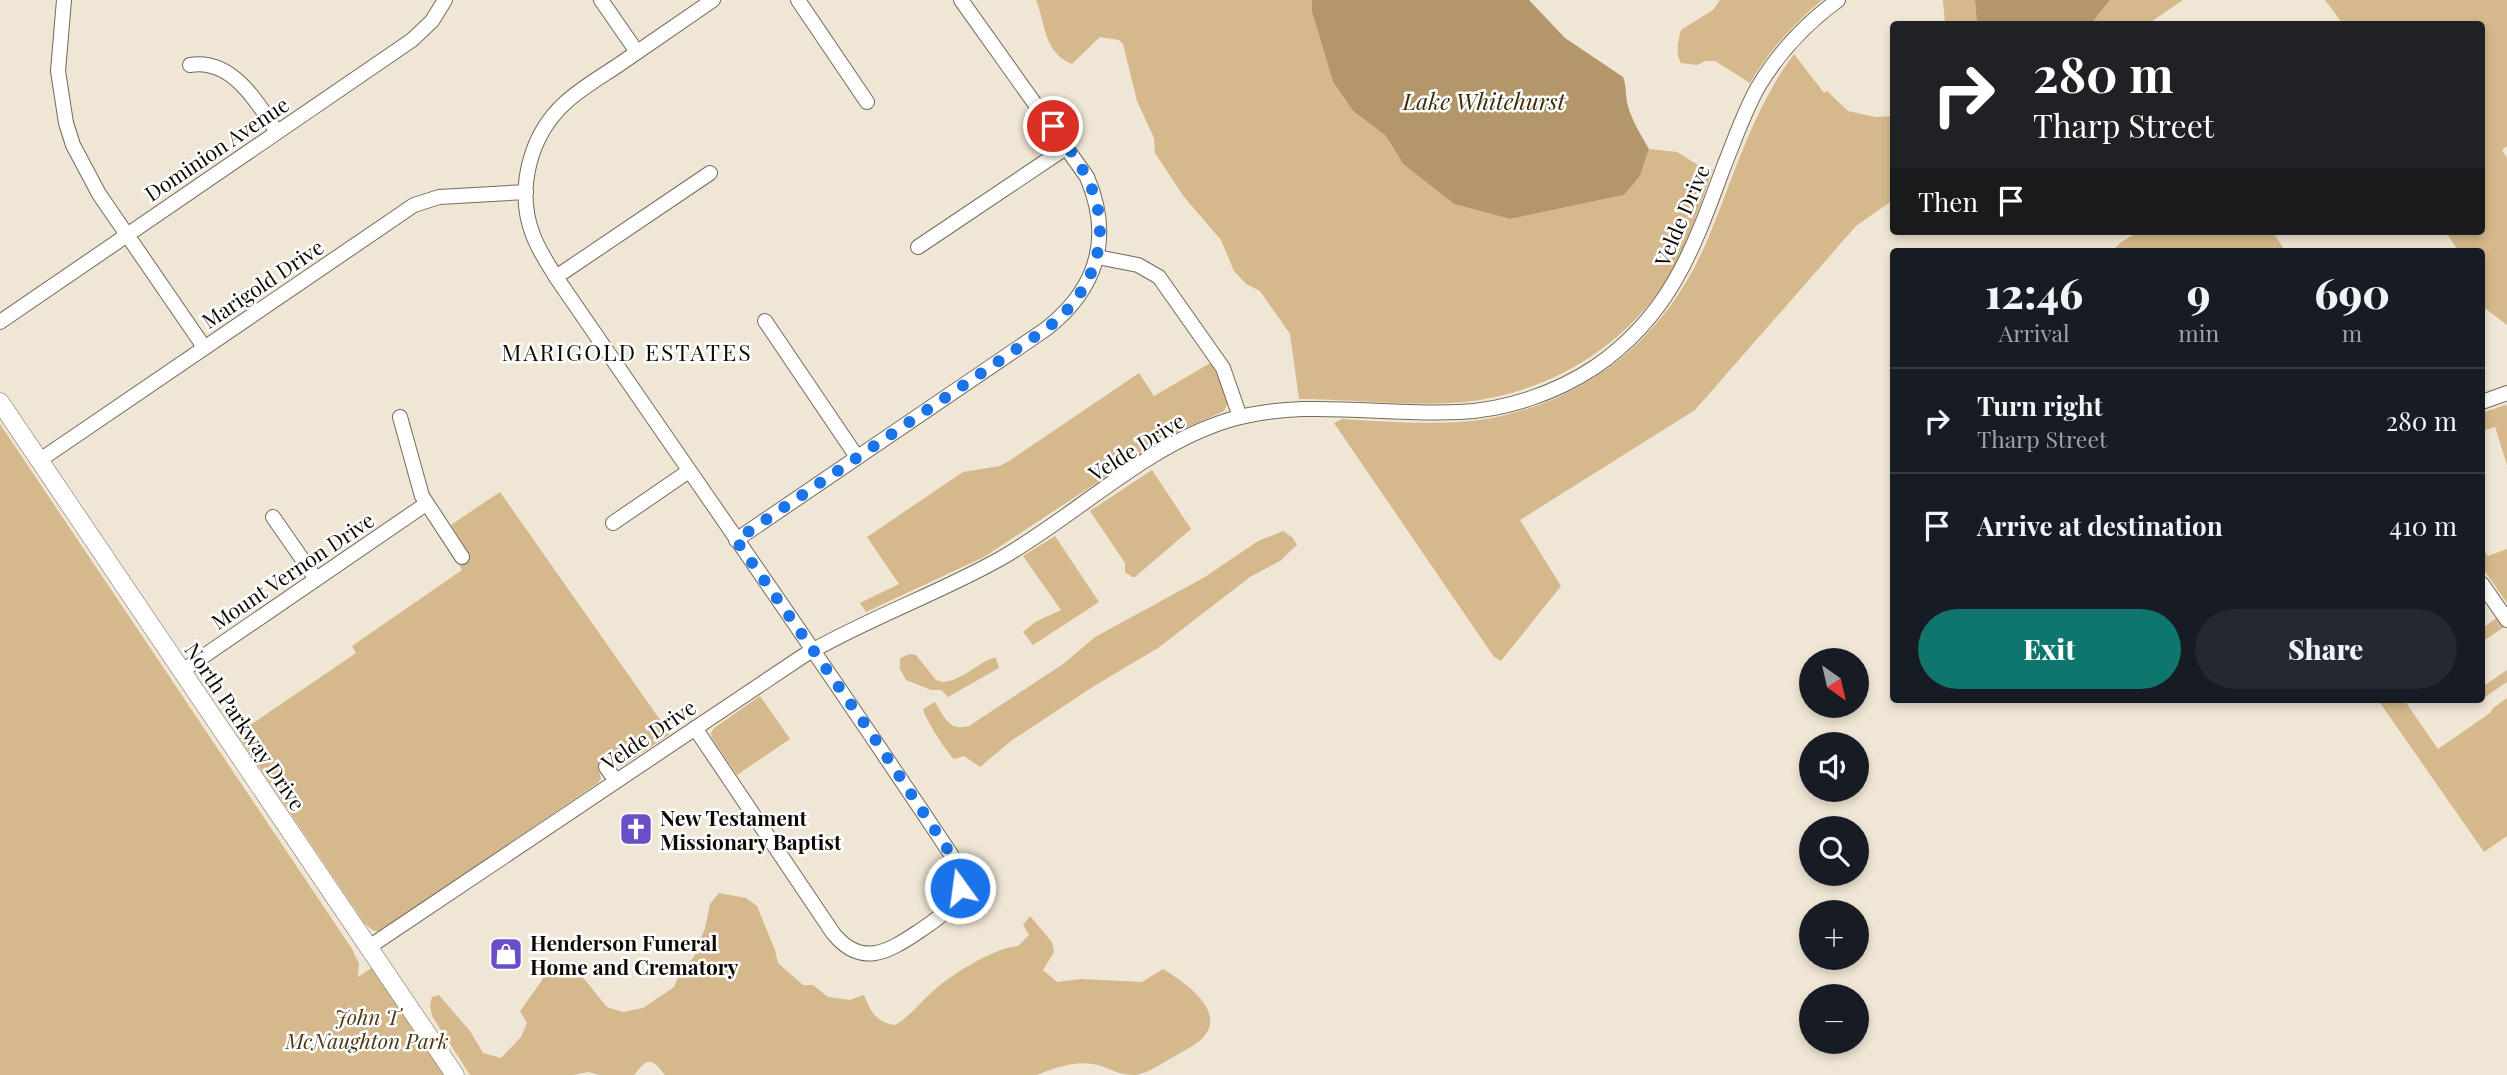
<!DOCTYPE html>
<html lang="en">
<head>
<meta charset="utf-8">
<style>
  :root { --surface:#171b24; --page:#242831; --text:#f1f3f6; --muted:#9ea1a6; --line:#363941; --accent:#0f766e }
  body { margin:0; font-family:"Playfair Display",serif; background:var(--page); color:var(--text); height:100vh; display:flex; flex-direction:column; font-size:26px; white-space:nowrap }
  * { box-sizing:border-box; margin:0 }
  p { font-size:23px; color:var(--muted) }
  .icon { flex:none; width:38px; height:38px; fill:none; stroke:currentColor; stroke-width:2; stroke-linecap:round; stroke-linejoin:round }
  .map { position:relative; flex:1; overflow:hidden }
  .sheet { position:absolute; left:1890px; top:248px; width:595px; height:455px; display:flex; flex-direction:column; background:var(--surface); border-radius:7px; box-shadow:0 4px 10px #0003 }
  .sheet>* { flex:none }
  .guide { position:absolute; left:1890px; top:21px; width:595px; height:214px; border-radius:7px; box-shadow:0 4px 10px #0003; background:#202124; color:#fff; overflow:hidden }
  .needle { width:46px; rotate:146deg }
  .fabs { position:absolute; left:1799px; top:648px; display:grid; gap:14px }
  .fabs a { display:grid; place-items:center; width:70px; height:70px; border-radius:50%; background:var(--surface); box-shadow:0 4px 10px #0003; font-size:35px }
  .pin { position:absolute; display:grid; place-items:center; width:60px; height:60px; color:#fff; margin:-30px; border:4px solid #fff; border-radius:50%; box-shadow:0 2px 7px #0007 }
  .me { position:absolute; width:77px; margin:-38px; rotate:346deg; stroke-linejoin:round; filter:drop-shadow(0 0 5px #0008) }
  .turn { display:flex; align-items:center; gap:24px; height:147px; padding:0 28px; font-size:32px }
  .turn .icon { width:91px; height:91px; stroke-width:2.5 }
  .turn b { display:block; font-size:49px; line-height:60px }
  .then { display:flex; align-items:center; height:66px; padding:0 28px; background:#0003; gap:14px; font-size:26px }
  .eta { display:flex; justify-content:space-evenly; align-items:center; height:119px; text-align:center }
  .eta b { font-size:42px; font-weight:800; line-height:49px }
  .action { display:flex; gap:14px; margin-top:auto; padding:14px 28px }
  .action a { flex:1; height:80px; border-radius:42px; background:var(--accent); color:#fff; font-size:28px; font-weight:800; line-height:80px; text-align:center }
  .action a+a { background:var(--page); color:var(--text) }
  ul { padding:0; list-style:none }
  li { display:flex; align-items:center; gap:21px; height:105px; padding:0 28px; border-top:2px solid var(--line) }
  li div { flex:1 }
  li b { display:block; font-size:26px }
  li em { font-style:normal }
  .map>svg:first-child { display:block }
  .green { fill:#d5b98c }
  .water { fill:#b3976a }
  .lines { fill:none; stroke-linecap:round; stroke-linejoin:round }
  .minor-casing { stroke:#746a5c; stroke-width:16 }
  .major-casing { stroke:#746a5c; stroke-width:19 }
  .minor { stroke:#fff; stroke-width:14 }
  .major { stroke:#fff; stroke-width:18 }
  .route { stroke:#1a73e8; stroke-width:12; stroke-dasharray:0 21.6 }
  .labels { text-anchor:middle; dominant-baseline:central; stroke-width:5; stroke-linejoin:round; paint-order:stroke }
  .street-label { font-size:21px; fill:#0e0b06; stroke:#fff }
  .poi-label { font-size:21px; font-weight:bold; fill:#0e0b06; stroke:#fff; text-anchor:start }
  .park-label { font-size:21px; font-style:italic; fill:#4d3813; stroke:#fff }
  .water-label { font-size:23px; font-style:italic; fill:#3f2b04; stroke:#fff }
  .neighbourhood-label { font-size:23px; letter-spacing:2px; fill:#0e0b06; stroke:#fff }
</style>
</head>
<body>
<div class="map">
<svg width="2507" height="1075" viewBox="0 0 2507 1075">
  <rect width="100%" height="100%" fill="#f0e6d5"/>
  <g class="green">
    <path d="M 1036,0 L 1312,0 L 1312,12 L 1333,82 L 1353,111 L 1386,136 L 1403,164 L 1454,204 L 1510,219 L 1624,195 L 1640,176 L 1649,149 L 1677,152 L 1698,165 L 1713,170 C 1698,209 1686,253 1662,287 C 1616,353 1543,394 1464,402 C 1410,407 1353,399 1299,399 L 1290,334 L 1260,291 L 1246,284 L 1234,271 L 1221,240 L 1184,197 L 1155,153 L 1154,138 L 1137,101 L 1123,44 L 1119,40 L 1100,37 L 1072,64 C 1043,52 1046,24 1036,0 Z"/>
    <path d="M 1720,0 L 1822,0 C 1793,24 1769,51 1750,83 L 1715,61 L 1706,61 L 1697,65 L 1681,63 C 1675,53 1678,41 1681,30 L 1713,10 Z"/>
    <path d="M 1943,0 L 1975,0 L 1977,24 L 1945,24 Z"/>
    <path d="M 2110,0 L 2183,0 L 2148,24 L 2091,24 Z"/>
    <path d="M 2325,0 L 2507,0 L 2507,146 L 2502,150 L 2507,158 L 2507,325 L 2482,306 L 2482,252 L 2459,252 L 2445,231 L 2482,231 L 2482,24 L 2343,24 Z"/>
    <path d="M 1794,54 L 1824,93 L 1827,91 L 1848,111 L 1875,117 L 1893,116 L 1893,200 L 1856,226 L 1695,410 L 1520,520 L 1561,586 L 1501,661 L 1494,657 L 1334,423 L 1342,419 C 1385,422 1444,426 1486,419 C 1589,401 1666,337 1707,241 C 1734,177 1752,110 1794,54 Z"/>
    <path d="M 2140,231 L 2272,231 L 2286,252 L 2111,252 L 2120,243 Z"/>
    <path d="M 1212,362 L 1228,403 L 1224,411 L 1166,437 L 984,557 L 866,612 L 860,603 L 899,584 L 867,537 L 963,472 L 999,466 L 1009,461 L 1139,373 L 1154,396 Z"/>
    <path d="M 2505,405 L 2507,406 L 2507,465 L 2495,427 L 2482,431 L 2482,413 Z"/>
    <path d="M 0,424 L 352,949 L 359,964 L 358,977 L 379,963 L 455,1075 L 0,1075 Z"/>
    <path d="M 1152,470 L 1191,529 L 1135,577 L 1132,577 L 1125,572 L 1125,563 L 1090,511 Z"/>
    <path d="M 500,492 L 670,734 L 622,766 L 612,762 L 599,771 L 601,778 L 598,783 L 381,931 L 374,931 L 365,924 L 237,734 L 356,653 L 352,646 L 462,570 L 457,561 L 469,553 L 451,525 Z"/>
    <path d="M 1283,531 L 1293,538 L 1297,545 L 1280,561 L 1250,577 L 1158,648 L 1094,686 L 1011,741 L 980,767 L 964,756 L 954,759 C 947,753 924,717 923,709 L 935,702 C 944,717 950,732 969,726 L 1063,664 L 1095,637 L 1205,577 L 1258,541 Z"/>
    <path d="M 1055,536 L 1099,602 L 1033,645 L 1023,632 L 1035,622 L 1061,610 L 1023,556 Z"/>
    <path d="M 2482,547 L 2488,556 L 2507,549 L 2507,603 L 2482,567 Z"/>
    <path d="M 2496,618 L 2504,627 L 2482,642 L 2482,629 Z"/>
    <path d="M 910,654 L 916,655 L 936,680 L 942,682 C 964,681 982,658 996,658 L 999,668 L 948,697 L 941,690 L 931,690 L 906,680 L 900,669 L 900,658 Z"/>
    <path d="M 2507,670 L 2507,682 L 2485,697 L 2482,696 L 2482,687 Z"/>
    <path d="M 760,696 L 790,739 L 737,775 L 712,738 L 711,733 L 714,728 Z"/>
    <path d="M 2507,698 L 2507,836 L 2484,852 L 2378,700 L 2404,700 L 2438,749 L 2490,713 L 2493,708 Z"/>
    <path d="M 719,893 L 746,898 L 757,906 L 775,950 L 778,963 L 803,985 L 813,985 L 828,997 L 850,1000 L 864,995 C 871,1012 876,1022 895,1025 C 910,1016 919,1004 932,992 C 950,975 993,948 1018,946 L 1029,935 L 1023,925 L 1030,916 L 1052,942 L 1054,952 L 1043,970 L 1057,982 L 1081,979 L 1142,982 L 1163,969 C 1181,980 1224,1008 1206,1034 C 1200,1043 1185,1050 1175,1056 C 1164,1062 1149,1073 1136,1075 C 1120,1075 1115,1071 1101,1066 C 1080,1059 1056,1067 1037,1075 L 665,1075 C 652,1059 649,1055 634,1075 L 600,1075 L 588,1072 L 573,1075 L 470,1075 L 432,1016 L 430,1006 L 432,997 L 439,995 L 470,1031 L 483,1053 L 501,1058 L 521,1037 L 527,1023 L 520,1011 L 541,982 L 545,969 L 555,965 L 576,969 L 607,1007 L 623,1012 L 643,1008 L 674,987 L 681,970 L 694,957 L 705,928 L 710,904 Z"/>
  </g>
  <g class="water">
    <path d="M 1312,0 L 1529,0 L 1565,38 L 1623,77 C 1627,87 1625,96 1628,106 C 1632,121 1641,135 1649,149 L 1640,176 L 1624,195 L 1510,219 L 1454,204 L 1403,164 L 1386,136 L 1353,111 L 1333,82 L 1312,12 Z"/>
    <path d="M 1975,0 L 2110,0 L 2091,24 L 1977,24 Z"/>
  </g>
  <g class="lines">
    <defs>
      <g id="minor">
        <path d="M 64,0 L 58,71 L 66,123 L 73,145 L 99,194 L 204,347"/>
        <path d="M 601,0 L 637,52"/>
        <path d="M 798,0 L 867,102"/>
        <path d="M 190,65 C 232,58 257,102 277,132"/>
        <path d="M 918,247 L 1067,147"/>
        <path d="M 1097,257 L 1138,265 L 1159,277 L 1223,368 L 1240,417"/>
        <path d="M 556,277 L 710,173"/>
        <path d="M 765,321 L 857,457"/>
        <path d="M 0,322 L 412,40 L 432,21 L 445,0"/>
        <path d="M 2482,402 L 2507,393"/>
        <path d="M 400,417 L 422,496 L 462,557"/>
        <path d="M 40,460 L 414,205 L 439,197 L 526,192"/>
        <path d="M 273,517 L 316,579"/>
        <path d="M 613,523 L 689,471"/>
        <path d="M 736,540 L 1046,329 C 1097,289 1113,238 1087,177 L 961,0"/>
        <path d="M 2482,584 L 2507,620"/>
        <path d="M 182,671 L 426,504"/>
        <path d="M 695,728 L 833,933 C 861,968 888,952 918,932 C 946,913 972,896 954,859 C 824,663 689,471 556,277 C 548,264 539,251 533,235 C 516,191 529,136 565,103 C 580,89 599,78 617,66 C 649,44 681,22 713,0"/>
        <path d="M 606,767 L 616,781"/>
        <path d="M 959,890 L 973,893"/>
        <path d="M 369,947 L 803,656 C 866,619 935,595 998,560 C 1075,517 1144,446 1229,420 C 1304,398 1382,416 1459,412 C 1506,410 1556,393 1595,367 C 1671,315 1694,247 1724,166 C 1735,139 1744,112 1758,87 C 1779,52 1805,24 1838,0"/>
      </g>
      <path id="major" d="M 0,402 L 455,1075"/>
    </defs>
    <use href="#minor" class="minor-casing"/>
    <use href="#major" class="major-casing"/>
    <use href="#minor" class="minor"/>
    <use href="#major" class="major"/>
  </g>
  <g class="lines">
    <path class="route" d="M 960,888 L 960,872 L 954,859 L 869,730 L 736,540 L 1046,329 C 1095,292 1116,233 1086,176 C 1077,158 1064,142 1053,126"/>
  </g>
  <defs>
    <symbol id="church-square" viewBox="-11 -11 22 22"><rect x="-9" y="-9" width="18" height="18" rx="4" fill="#694ec7" stroke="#fff"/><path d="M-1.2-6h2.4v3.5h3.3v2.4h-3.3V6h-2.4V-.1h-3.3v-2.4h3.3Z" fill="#fff"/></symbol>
    <symbol id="shop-square" viewBox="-11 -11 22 22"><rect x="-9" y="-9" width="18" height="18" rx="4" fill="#694ec7" stroke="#fff"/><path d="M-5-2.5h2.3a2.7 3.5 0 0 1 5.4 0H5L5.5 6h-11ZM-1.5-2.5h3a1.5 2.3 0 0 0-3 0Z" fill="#fff"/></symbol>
  </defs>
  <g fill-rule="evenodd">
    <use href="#church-square" x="617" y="810" width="38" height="38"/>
    <use href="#shop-square" x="487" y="935" width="38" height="38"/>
  </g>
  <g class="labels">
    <g class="street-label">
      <text transform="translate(216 148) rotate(-34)">Dominion Avenue</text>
      <text transform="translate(1681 215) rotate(-67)">Velde Drive</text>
      <text transform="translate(262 283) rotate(-34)">Marigold Drive</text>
      <text transform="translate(1136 446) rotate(-32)">Velde Drive</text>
      <text transform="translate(292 570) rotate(-34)">Mount Vernon Drive</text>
      <text transform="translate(246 726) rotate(56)">North Parkway Drive</text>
      <text transform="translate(648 734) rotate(-34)">Velde Drive</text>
    </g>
    <g class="poi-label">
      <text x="660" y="817">New Testament<tspan x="660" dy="24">Missionary Baptist</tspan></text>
      <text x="530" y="942">Henderson Funeral<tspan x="530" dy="24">Home and Crematory</tspan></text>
    </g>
    <g class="park-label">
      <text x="367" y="1016">John T<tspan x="367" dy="24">McNaughton Park</tspan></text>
    </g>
    <g class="water-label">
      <text x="1484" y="100">Lake Whitehurst</text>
    </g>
    <g class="neighbourhood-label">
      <text x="627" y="351">MARIGOLD ESTATES</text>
    </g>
  </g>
</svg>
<div class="fabs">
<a><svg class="needle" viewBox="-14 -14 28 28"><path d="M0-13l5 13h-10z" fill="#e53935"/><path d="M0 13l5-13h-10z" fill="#9ea1a6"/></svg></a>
<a><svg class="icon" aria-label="sound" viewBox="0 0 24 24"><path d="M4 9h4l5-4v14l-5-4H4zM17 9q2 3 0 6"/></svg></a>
<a><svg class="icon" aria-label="search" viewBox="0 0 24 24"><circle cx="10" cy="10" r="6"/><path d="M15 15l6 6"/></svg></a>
<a>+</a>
<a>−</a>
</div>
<div class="pin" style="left:1053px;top:126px;background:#d93025"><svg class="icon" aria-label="arrive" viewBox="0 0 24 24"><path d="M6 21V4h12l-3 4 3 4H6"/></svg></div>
<svg class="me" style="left:960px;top:888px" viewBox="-20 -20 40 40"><circle r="17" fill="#1a73e8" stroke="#fff" stroke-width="3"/><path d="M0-11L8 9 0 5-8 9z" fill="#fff"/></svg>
<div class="guide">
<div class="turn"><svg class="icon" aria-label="right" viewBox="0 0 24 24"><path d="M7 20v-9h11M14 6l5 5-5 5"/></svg><div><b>280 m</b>Tharp Street</div></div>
<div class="then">Then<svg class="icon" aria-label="arrive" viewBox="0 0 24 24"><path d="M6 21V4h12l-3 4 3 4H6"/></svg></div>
</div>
<section class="sheet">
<div class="eta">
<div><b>12:46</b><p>Arrival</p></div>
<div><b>9</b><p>min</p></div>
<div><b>690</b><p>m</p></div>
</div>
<ul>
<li><svg class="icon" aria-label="right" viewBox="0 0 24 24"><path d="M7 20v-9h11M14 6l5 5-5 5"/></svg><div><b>Turn right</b><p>Tharp Street</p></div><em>280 m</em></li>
<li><svg class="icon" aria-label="arrive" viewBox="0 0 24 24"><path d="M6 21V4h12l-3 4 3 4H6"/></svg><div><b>Arrive at destination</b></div><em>410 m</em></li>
</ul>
<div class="action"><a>Exit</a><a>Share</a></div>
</section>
</div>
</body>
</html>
